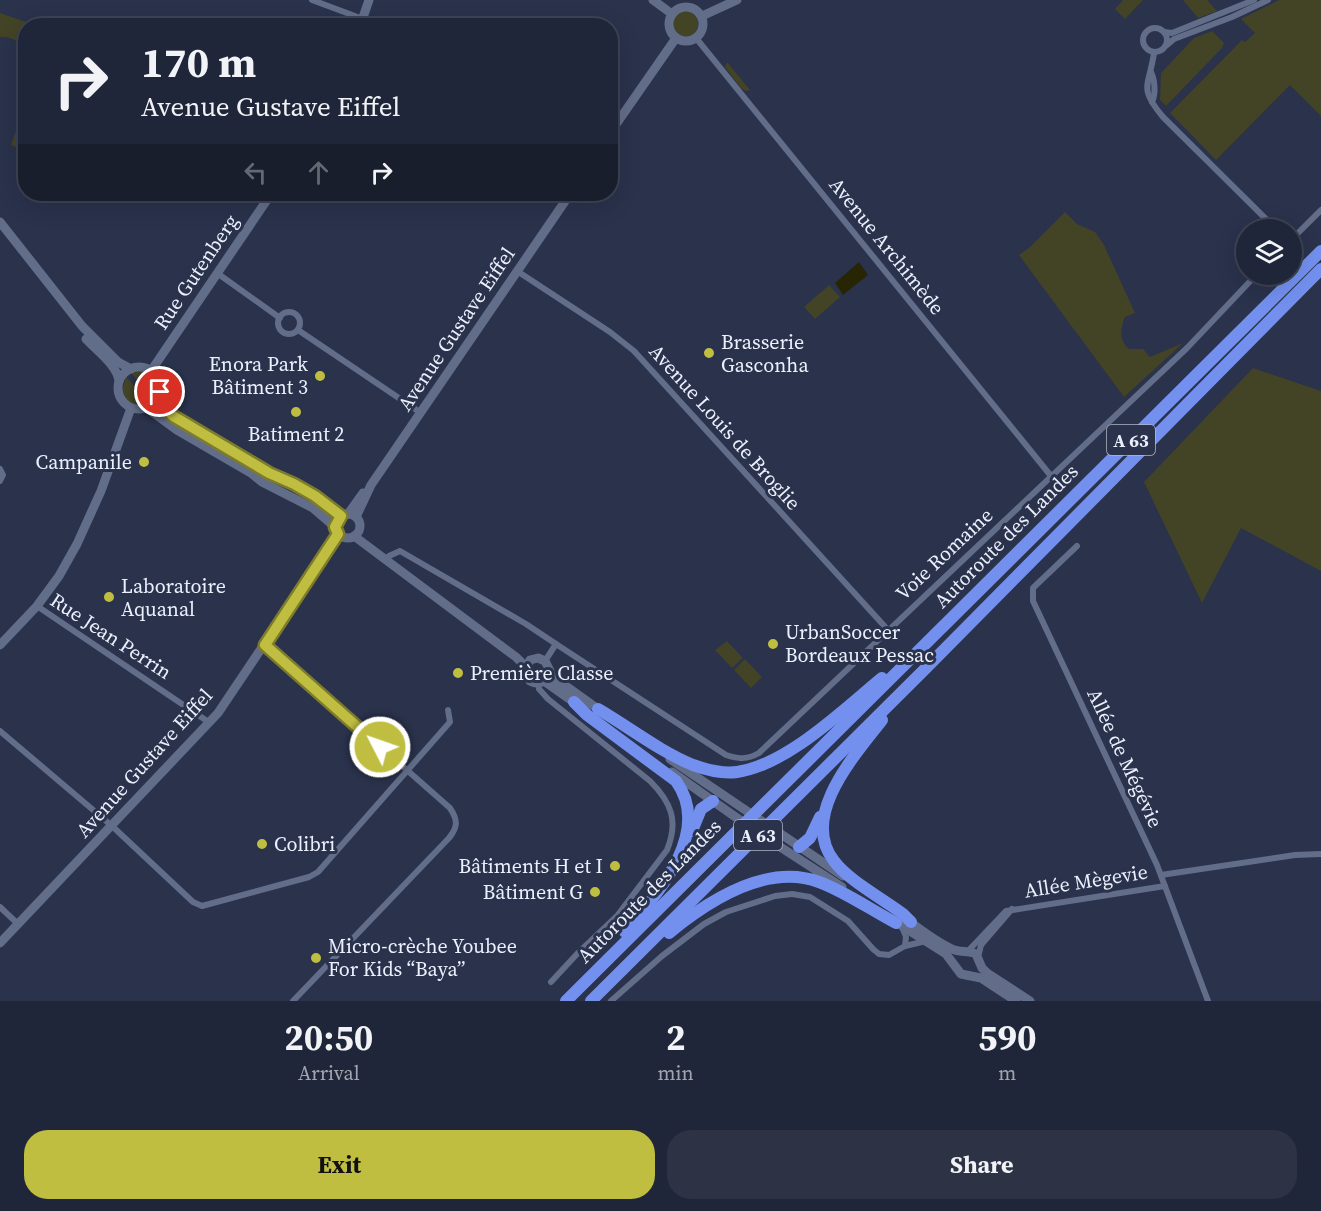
<!DOCTYPE html>
<html lang="en">
<head>
<meta charset="utf-8">
<style>
  :root { --surface:#202639; --page:#2d3244; --text:#f1f3f6; --muted:#a2a5ae; --line:#3d4353; --accent:#c0be41 }
  body { margin:0; font-family:"Source Serif 4",serif; background:var(--page); color:var(--text); height:100vh; display:flex; flex-direction:column; font-size:22px; white-space:nowrap }
  * { box-sizing:border-box; margin:0 }
  p { font-size:20px; color:var(--muted) }
  .icon { flex:none; width:33px; height:33px; fill:none; stroke:currentColor; stroke-width:2; stroke-linecap:round; stroke-linejoin:round }
  .map { position:relative; height:1001px; overflow:hidden }
  .side { display:flex; flex-direction:column; background:var(--surface); flex:1 }
  .side>* { flex:none }
  .top-card { position:absolute; left:18px; top:18px; width:600px; height:183px; border-radius:24px; box-shadow:0 6px 24px #0002,0 0 0 2px var(--line); background:#202639; color:var(--text); overflow:hidden }
  .buttons { position:absolute; left:1236px; top:219px; display:grid; gap:12px }
  .buttons a { display:grid; place-items:center; width:66px; height:66px; border-radius:50%; background:var(--surface); box-shadow:0 6px 24px #0002,0 0 0 2px var(--line); font-size:30px }
  .pin { position:absolute; display:grid; place-items:center; width:51px; height:51px; color:#fff; margin:-26px; border:3px solid #fff; border-radius:50%; box-shadow:0 2px 6px #0007 }
  .me { position:absolute; width:66px; margin:-33px; rotate:311deg; stroke-linejoin:round; filter:drop-shadow(0 0 4px #0008) }
  .turn { display:flex; align-items:center; gap:21px; height:126px; padding:0 24px; font-size:27px }
  .turn .icon { width:78px; height:78px; stroke-width:2.5 }
  .turn b { display:block; font-size:42px; line-height:51px }
  .lanes { display:flex; align-items:center; height:57px; padding:0 24px; background:#0003; justify-content:center; gap:30px; direction:ltr }
  .lanes .off { opacity:.35 }
  .eta { display:flex; justify-content:space-evenly; align-items:center; height:102px; text-align:center }
  .eta b { font-size:36px; font-weight:700; line-height:42px }
  .primary-button { display:flex; gap:12px; margin-top:auto; padding:12px 24px }
  .primary-button a { flex:1; height:69px; border-radius:24px; background:var(--accent); color:#111; font-size:24px; font-weight:700; line-height:69px; text-align:center }
  .primary-button a+a { background:var(--page); color:var(--text) }
  .map>svg:first-child { display:block }
  .green { fill:#434326 }
  .water { fill:#272604 }
  .lines { fill:none; stroke-linecap:round; stroke-linejoin:round }
  .street { stroke:#626d89; stroke-width:6 }
  .secondary { stroke:#626d89; stroke-width:9 }
  .highway { stroke:#7390ef; stroke-width:12 }
  .route-casing { stroke:#7d7c2a; stroke-width:15 }
  .route { stroke:#c0be41; stroke-width:10 }
  .poi-dot { fill:#c0be41; stroke:#2a324c; stroke-width:2 }
  .labels { text-anchor:middle; dominant-baseline:central; stroke-width:6; stroke-linejoin:round; paint-order:stroke }
  .shield { fill:#2a324c; stroke:#b1b7c8; stroke-width:1.5 }
  .shield-label { font-size:18px; font-weight:bold; fill:#ebf0fd }
  .street-label { font-size:20px; fill:#ebf0fd; stroke:#2a324c }
  .poi-label { font-size:20px; fill:#ebf0fd; stroke:#2a324c; text-anchor:start }
</style>
</head>
<body>
<div class="map">
<svg width="1321" height="1001" viewBox="0 0 1321 1001">
  <rect width="100%" height="100%" fill="#2a324c"/>
  <g class="green">
    <path d="M 1123,0 L 1143,0 L 1125,19 L 1115,9 Z"/>
    <path d="M 1183,0 L 1207,0 L 1217,11 L 1198,18 Z"/>
    <path d="M 1279,0 L 1321,0 L 1321,116 L 1290,85 L 1216,160 L 1170,113 L 1242,40 L 1245,42 L 1255,33 L 1241,19 Z"/>
    <circle cx="685" cy="24" r="13"/>
    <path d="M 0,13 L 35,25 L 26,26 L 25,44 L 7,37 L 0,37 Z"/>
    <path d="M 1212,31 L 1224,43 L 1222,48 L 1166,106 L 1160,100 L 1161,73 L 1194,38 Z"/>
    <path d="M 727,62 L 750,90 L 746,91 L 741,88 L 725,67 Z"/>
    <path d="M 25,106 L 25,151 L 11,145 Z"/>
    <path d="M 143,194 L 185,194 L 171,203 Z"/>
    <path d="M 1065,212 L 1077,224 L 1095,232 L 1104,245 L 1135,313 L 1125,317 C 1120,329 1119,341 1129,349 L 1143,349 L 1150,357 L 1183,343 L 1124,397 L 1019,255 L 1030,247 Z"/>
    <path d="M 829,285 L 840,297 L 815,319 L 804,307 Z"/>
    <path d="M 1253,368 L 1321,391 L 1321,571 L 1241,528 L 1202,603 L 1144,482 Z"/>
    <path d="M 140,371 C 153,374 161,386 153,399 L 131,373 Z"/>
    <path d="M 126,377 L 150,403 L 138,406 L 128,402 L 122,390 Z"/>
    <path d="M 727,641 L 743,658 L 732,668 L 715,650 Z"/>
    <path d="M 745,659 L 762,677 L 751,688 L 734,670 Z"/>
  </g>
  <path class="water" d="M 859,262 L 868,275 L 843,295 L 835,283 Z"/>
  <g class="lines">
    <g class="street">
      <path d="M 312,0 L 363,19"/>
      <circle cx="1155" cy="40" r="12"/>
      <path d="M 1164,32 L 1172,33 L 1254,0"/>
      <path d="M 696,38 L 1051,476"/>
      <path d="M 1167,45 L 1174,39 L 1232,17 L 1268,0"/>
      <path d="M 1154,53 C 1149,87 1138,87 1163,117 L 1277,230"/>
      <path d="M 1151,72 C 1155,80 1156,94 1152,102"/>
      <path d="M 1292,239 L 1321,210"/>
      <path d="M 517,271 L 610,332 L 634,351 L 888,630"/>
      <path d="M 217,273 L 280,318"/>
      <circle cx="289" cy="323" r="11"/>
      <path d="M 298,330 L 421,413"/>
      <path d="M 0,469 L 3,475 L 0,481"/>
      <path d="M 1077,546 L 1033,588 L 1033,601 L 1157,865 L 1208,1001"/>
      <path d="M 389,556 L 400,551 L 526,624 L 556,644"/>
      <path d="M 37,606 L 210,723"/>
      <path d="M 265,645 L 450,808 C 458,820 458,827 449,838 L 293,1001"/>
      <path d="M 545,661 L 556,644 L 726,755 C 738,759 747,760 759,753 L 1187,348 L 1257,274"/>
      <path d="M 538,683 L 539,689 L 548,699 L 650,781 C 671,802 679,821 667,850 L 617,916 L 577,954 L 551,982"/>
      <path d="M 0,731 L 112,826 L 193,902 L 202,906 L 309,877 L 318,872 L 450,722 L 448,710"/>
      <path d="M 1161,875 L 1295,855 L 1321,854"/>
      <path d="M 0,907 L 18,924"/>
      <path d="M 902,927 L 906,937 L 905,946"/>
      <path d="M 968,951 L 1006,911 L 1165,886"/>
      <path d="M 978,957 L 981,945 L 1012,909"/>
      <path d="M 611,1001 L 662,956 L 704,924 L 726,912 L 775,896 L 792,894 L 810,897 L 848,921 L 873,949 L 879,954 L 889,955 L 905,946 L 926,941"/>
    </g>
    <g class="secondary">
      <path d="M 653,0 L 672,14"/>
      <circle cx="686" cy="24" r="17"/>
      <path d="M 702,16 L 737,0"/>
      <path d="M 360,26 L 369,0"/>
      <path d="M 610,133 L 676,38"/>
      <path d="M 0,222 L 82,326 L 118,362 L 131,369"/>
      <path d="M 86,339 C 97,351 117,365 119,381"/>
      <circle cx="139" cy="388" r="21"/>
      <path d="M 151,371 L 271,194"/>
      <path d="M 160,392 L 167,410 L 173,416 L 269,473 L 294,484 L 315,496 L 341,516"/>
      <path d="M 147,408 L 177,430 L 251,473 L 262,482 L 313,508 L 335,527"/>
      <circle cx="348" cy="526" r="12"/>
      <path d="M 348,514 L 363,493"/>
      <path d="M 356,517 L 371,485 L 570,194"/>
      <path d="M 354,536 L 516,657 L 521,662 L 530,681 C 540,686 548,681 550,671 L 545,661 L 538,658 L 530,660 L 525,670"/>
      <path d="M 0,645 L 37,606 L 59,576 L 77,544 L 101,491 L 131,408"/>
      <path d="M 549,674 L 602,712"/>
      <path d="M 544,681 L 578,705"/>
      <path d="M 670,759 L 843,876"/>
      <path d="M 672,772 L 751,828 L 842,887"/>
      <path d="M 891,919 L 946,954 L 961,974 L 981,978 L 1016,1001"/>
      <path d="M 906,919 C 920,929 936,942 952,949 C 960,953 968,950 976,954 L 982,968 L 987,973 L 1030,1001"/>
      <path d="M 0,943 L 218,713 L 338,534"/>
    </g>
    <g class="highway">
      <path d="M 574,702 L 587,715 L 676,781 C 713,832 658,893 625,932"/>
      <path d="M 598,709 C 629,727 659,751 693,765 C 707,770 722,774 737,772 C 787,765 843,710 882,678"/>
      <path d="M 882,720 C 855,755 799,816 834,861 C 849,881 882,898 903,914 L 911,922"/>
      <path d="M 692,831 L 701,809 L 713,801"/>
      <path d="M 799,847 L 810,838 L 820,817"/>
      <path d="M 669,933 C 708,901 767,863 819,882 C 846,892 871,910 896,923"/>
      <path d="M 566,1001 L 1321,251"/>
      <path d="M 591,1001 L 925,669 L 1321,269"/>
    </g>
  </g>
  <g class="lines">
    <defs>
      <path id="route" d="M 160,392 L 167,410 L 173,416 L 269,473 L 294,484 L 315,496 L 341,516 L 335,527 L 338,534 L 265,645 L 380,747"/>
    </defs>
    <use href="#route" class="route-casing"/>
    <use href="#route" class="route"/>
  </g>
  <g class="poi-dot">
    <circle cx="709" cy="353" r="6"/>
    <circle cx="320" cy="376" r="6"/>
    <circle cx="296" cy="412" r="6"/>
    <circle cx="144" cy="462" r="6"/>
    <circle cx="109" cy="597" r="6"/>
    <circle cx="773" cy="644" r="6"/>
    <circle cx="458" cy="673" r="6"/>
    <circle cx="262" cy="844" r="6"/>
    <circle cx="615" cy="866" r="6"/>
    <circle cx="595" cy="892" r="6"/>
    <circle cx="316" cy="958" r="6"/>
  </g>
  <g class="labels">
    <g class="shield">
      <rect x="1107" y="425" width="48" height="30" rx="4.5"/>
      <rect x="734" y="820" width="48" height="30" rx="4.5"/>
    </g>
    <g class="shield-label">
      <text x="1131" y="440">A 63</text>
      <text x="758" y="835">A 63</text>
    </g>
    <g class="street-label">
      <text transform="translate(887 246) rotate(51)">Avenue Archimède</text>
      <text transform="translate(196 272) rotate(-56)">Rue Gutenberg</text>
      <text transform="translate(456 329) rotate(-56)">Avenue Gustave Eiffel</text>
      <text transform="translate(725 427) rotate(48)">Avenue Louis de Broglie</text>
      <text transform="translate(1006 536) rotate(-45)">Autoroute des Landes</text>
      <text transform="translate(944 554) rotate(-43)">Voie Romaine</text>
      <text transform="translate(111 636) rotate(33)">Rue Jean Perrin</text>
      <text transform="translate(1125 758) rotate(65)">Allée de Mégévie</text>
      <text transform="translate(144 763) rotate(-48)">Avenue Gustave Eiffel</text>
      <text transform="translate(1086 881) rotate(-9)">Allée Mègevie</text>
      <text transform="translate(649 891) rotate(-45)">Autoroute des Landes</text>
    </g>
    <g class="poi-label">
      <text x="721" y="342">Brasserie<tspan x="721" dy="23">Gasconha</tspan></text>
      <text x="308" y="364" text-anchor="end">Enora Park<tspan x="308" dy="23">Bâtiment 3</tspan></text>
      <text x="296" y="434" text-anchor="middle">Batiment 2</text>
      <text x="132" y="462" text-anchor="end">Campanile</text>
      <text x="121" y="586">Laboratoire<tspan x="121" dy="23">Aquanal</tspan></text>
      <text x="785" y="632">UrbanSoccer<tspan x="785" dy="23">Bordeaux Pessac</tspan></text>
      <text x="470" y="673">Première Classe</text>
      <text x="274" y="844">Colibri</text>
      <text x="603" y="866" text-anchor="end">Bâtiments H et I</text>
      <text x="583" y="892" text-anchor="end">Bâtiment G</text>
      <text x="328" y="946">Micro-crèche Youbee<tspan x="328" dy="23">For Kids “Baya”</tspan></text>
    </g>
  </g>
</svg>
<div class="buttons">
<a><svg class="icon" aria-label="layers" viewBox="0 0 24 24"><path d="M12 4l9 5-9 5-9-5zM3 14l9 5 9-5"/></svg></a>
</div>
<div class="pin" style="left:160px;top:392px;background:#d93025"><svg class="icon" aria-label="arrive" viewBox="0 0 24 24"><path d="M6 21V4h12l-3 4 3 4H6"/></svg></div>
<svg class="me" style="left:380px;top:747px" viewBox="-20 -20 40 40"><circle r="17" fill="#c0be41" stroke="#fff" stroke-width="3"/><path d="M0-11L8 9 0 5-8 9z" fill="#fff"/></svg>
<div class="top-card">
<div class="turn"><svg class="icon" aria-label="right" viewBox="0 0 24 24"><path d="M7 20v-9h11M14 6l5 5-5 5"/></svg><div><b>170 m</b>Avenue Gustave Eiffel</div></div>
<div class="lanes"><svg class="icon off" aria-label="left" viewBox="0 0 24 24"><path d="M17 20v-9H6M10 6l-5 5 5 5"/></svg><svg class="icon off" aria-label="ahead" viewBox="0 0 24 24"><path d="M12 20V5M6 11l6-6 6 6"/></svg><svg class="icon" aria-label="right" viewBox="0 0 24 24"><path d="M7 20v-9h11M14 6l5 5-5 5"/></svg></div>
</div>
</div>
<section class="side">
<div class="eta">
<div><b>20:50</b><p>Arrival</p></div>
<div><b>2</b><p>min</p></div>
<div><b>590</b><p>m</p></div>
</div>
<div class="primary-button"><a>Exit</a><a>Share</a></div>
</section>
</body>
</html>
